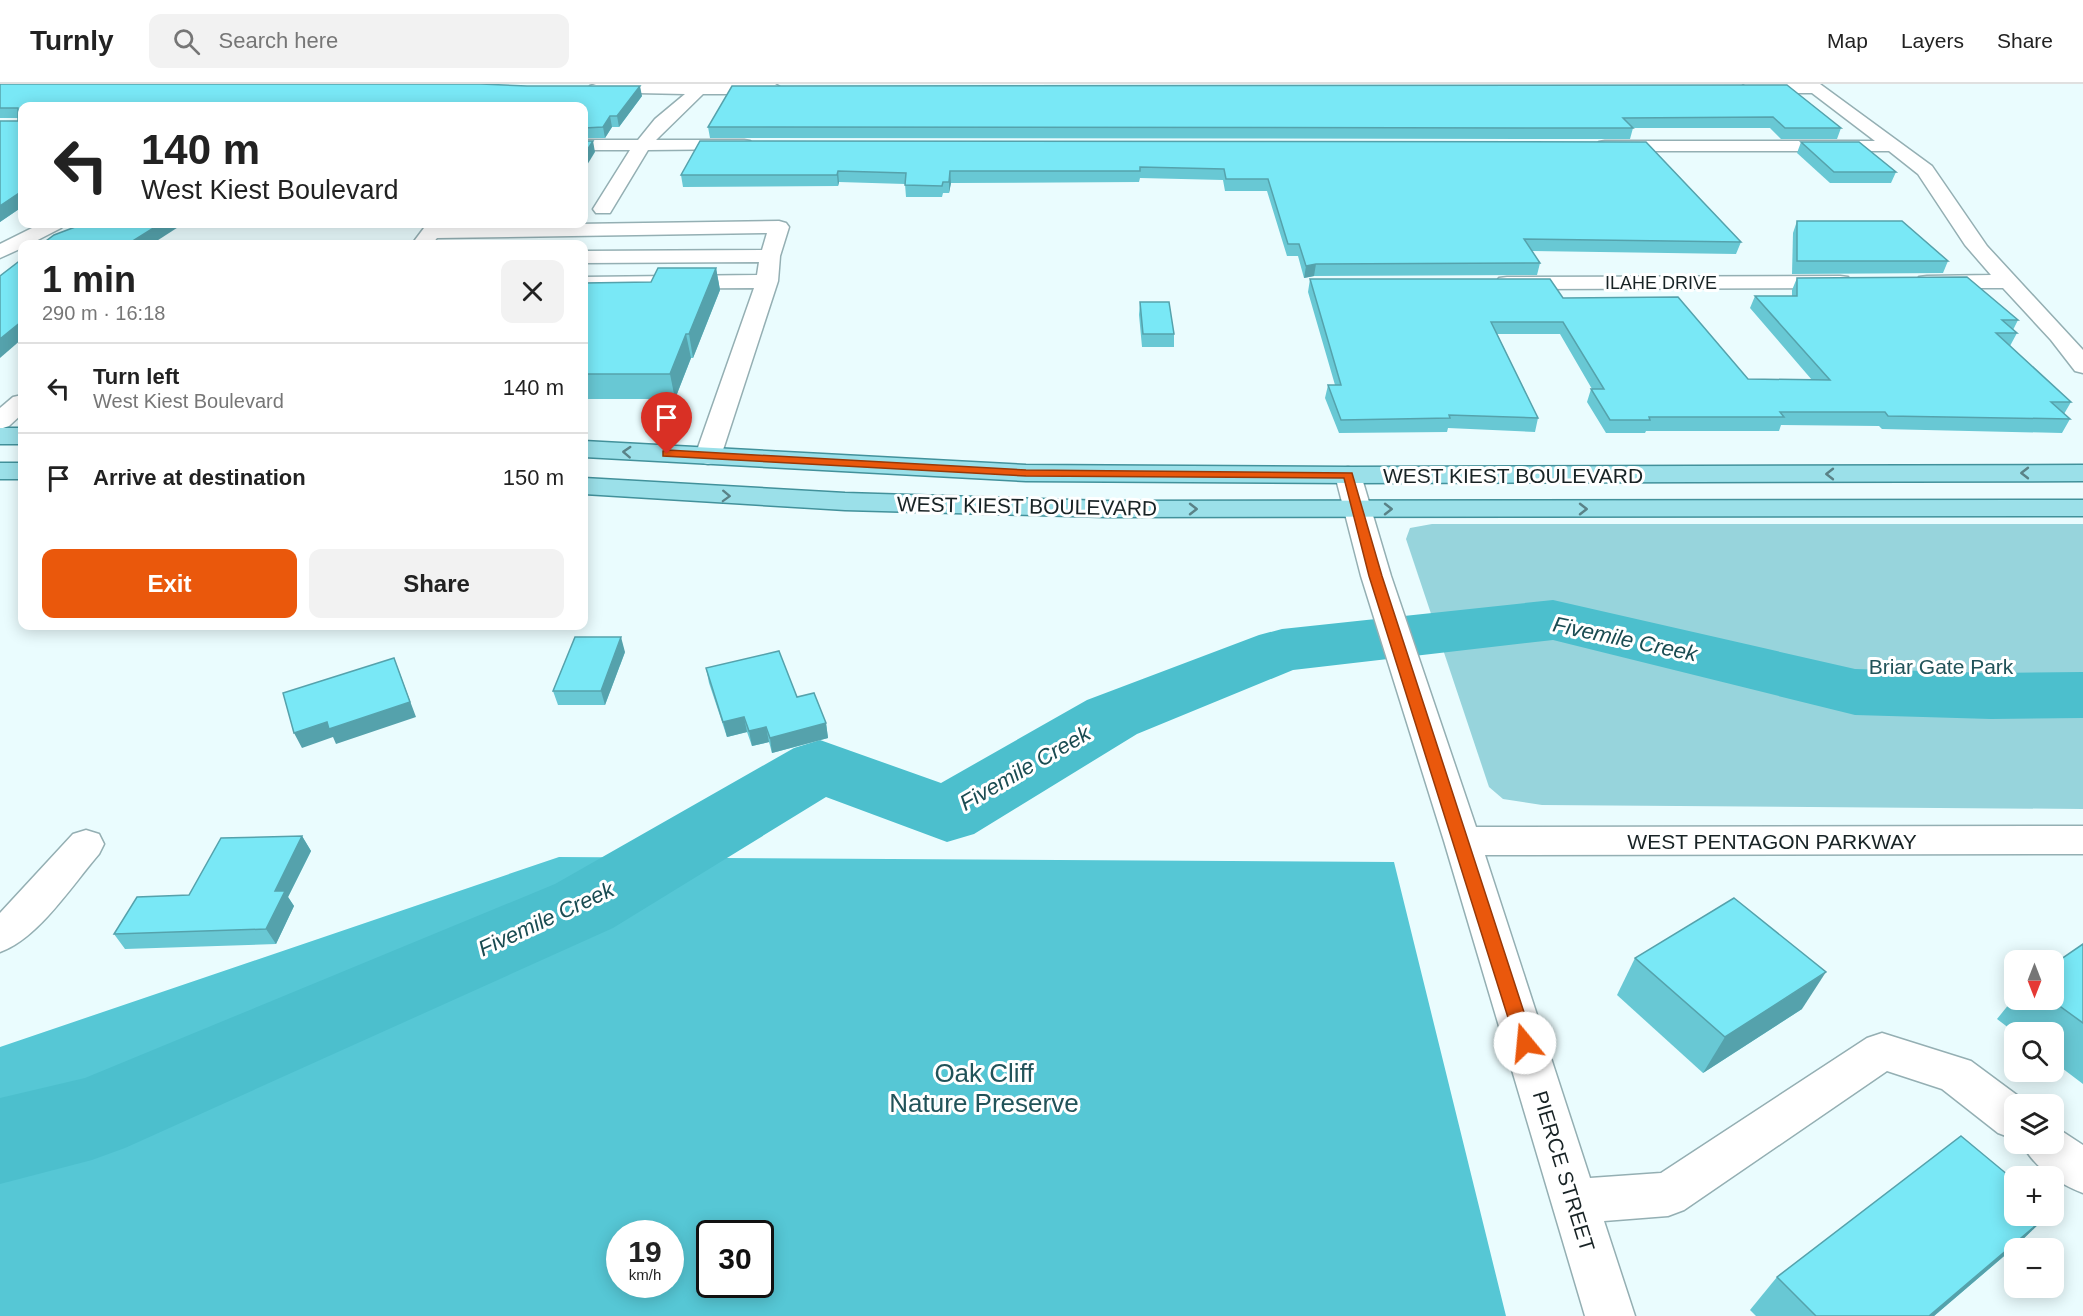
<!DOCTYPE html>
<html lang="en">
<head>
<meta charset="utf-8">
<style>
  :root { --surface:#fff; --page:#f2f2f2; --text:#222; --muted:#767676; --line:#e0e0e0; --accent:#ea580c }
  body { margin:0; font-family:Arial,sans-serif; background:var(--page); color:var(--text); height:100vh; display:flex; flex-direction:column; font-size:22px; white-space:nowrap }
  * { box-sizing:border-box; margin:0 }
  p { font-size:20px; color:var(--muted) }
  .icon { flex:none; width:33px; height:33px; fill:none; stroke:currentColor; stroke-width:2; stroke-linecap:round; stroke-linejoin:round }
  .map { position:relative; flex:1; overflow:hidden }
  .details { position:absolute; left:18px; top:156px; width:570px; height:390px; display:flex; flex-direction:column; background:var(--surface); border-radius:12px; box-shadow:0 3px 15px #0003 }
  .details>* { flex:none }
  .banner { position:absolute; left:18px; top:18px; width:570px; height:126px; border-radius:12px; box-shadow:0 3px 15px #0003; background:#fff; color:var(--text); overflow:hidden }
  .needle { width:39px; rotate:180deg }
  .tools { position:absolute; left:2004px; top:866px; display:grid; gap:12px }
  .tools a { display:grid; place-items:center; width:60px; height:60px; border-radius:12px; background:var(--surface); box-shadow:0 3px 15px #0003; font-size:30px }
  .speed { position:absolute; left:606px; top:1136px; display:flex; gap:12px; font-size:30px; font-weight:700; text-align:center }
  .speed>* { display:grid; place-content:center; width:78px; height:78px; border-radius:50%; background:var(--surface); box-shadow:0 3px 15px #0003; line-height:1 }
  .speed small { font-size:15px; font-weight:400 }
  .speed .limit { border:3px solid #111; border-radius:9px; background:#fff; color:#111 }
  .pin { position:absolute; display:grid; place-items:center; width:51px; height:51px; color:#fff; margin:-62px -26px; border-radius:50% 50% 50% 0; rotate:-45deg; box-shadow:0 0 6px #0007 }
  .pin .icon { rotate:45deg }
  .me { position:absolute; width:66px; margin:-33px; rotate:343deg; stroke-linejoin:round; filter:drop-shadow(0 0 4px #0008) }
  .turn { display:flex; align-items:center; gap:21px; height:126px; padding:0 24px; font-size:27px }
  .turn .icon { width:78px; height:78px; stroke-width:2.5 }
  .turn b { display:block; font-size:42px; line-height:51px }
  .round { display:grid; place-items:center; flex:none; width:63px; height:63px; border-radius:12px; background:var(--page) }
  .head { display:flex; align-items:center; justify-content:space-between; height:102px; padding:0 24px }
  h1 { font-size:36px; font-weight:700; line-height:45px }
  .button { display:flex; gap:12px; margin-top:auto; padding:12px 24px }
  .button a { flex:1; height:69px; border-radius:12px; background:var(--accent); color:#fff; font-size:24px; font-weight:700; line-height:69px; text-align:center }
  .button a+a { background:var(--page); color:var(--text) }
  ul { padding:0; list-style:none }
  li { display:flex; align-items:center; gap:18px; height:90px; padding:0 24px; border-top:2px solid var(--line) }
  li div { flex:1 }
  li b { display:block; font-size:22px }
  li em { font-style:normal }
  header { display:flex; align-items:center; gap:36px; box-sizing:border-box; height:84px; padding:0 30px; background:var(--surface); border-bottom:2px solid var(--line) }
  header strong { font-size:28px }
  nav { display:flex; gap:33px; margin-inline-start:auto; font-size:21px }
  .search { width:420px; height:54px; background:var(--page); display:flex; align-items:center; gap:15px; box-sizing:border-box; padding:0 21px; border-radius:12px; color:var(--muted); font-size:22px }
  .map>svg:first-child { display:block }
  .green { fill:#97d4dc }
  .forest { fill:#56c7d5; fill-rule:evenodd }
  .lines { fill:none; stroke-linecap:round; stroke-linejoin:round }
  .river { fill:#4cbfcd; fill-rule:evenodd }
  .minor-casing { stroke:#94afb3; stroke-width:3 }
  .major-casing { stroke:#42919b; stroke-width:3 }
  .minor { fill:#fff; fill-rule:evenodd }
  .major { fill:#9be0e9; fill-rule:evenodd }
  .wall { fill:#68c8d4 }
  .shaded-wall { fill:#55a2ac }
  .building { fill:#79e8f6; stroke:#55a2ac; stroke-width:1.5 }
  .oneway { stroke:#5a8287 }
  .route { fill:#ea580c; stroke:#983908; stroke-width:1.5 }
  .labels { text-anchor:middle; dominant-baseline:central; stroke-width:6; stroke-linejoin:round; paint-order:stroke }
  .far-street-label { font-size:18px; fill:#182325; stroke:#fff }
  .street-label { font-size:21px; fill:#182325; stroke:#fff }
  .park-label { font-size:21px; fill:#215359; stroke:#fff }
  .water-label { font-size:22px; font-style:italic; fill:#1a4c52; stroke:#fff }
  .near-park-label { font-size:26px; fill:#215359; stroke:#fff }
</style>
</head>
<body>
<header>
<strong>Turnly</strong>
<div class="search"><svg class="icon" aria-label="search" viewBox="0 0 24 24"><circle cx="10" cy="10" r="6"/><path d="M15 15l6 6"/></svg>Search here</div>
<nav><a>Map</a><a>Layers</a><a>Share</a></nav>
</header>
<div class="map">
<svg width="2083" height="1232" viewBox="0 0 2083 1232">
  <rect width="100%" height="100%" fill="#eafcfe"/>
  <path class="green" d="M 1432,440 L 2083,440 L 2083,725 L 1542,721 L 1503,715 L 1489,703 L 1406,455 L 1410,444 Z"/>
  <path class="forest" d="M 559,773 L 1394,778 L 1506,1232 L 0,1232 L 0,963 ZM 620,1149 L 670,1149 L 670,1200 L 620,1200 ZM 710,1149 L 760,1149 L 760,1200 L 710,1200 Z"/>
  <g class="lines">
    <path class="river" d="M 1553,516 L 1855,585 L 1991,589 L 2083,588 L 2083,634 L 1991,635 L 1855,631 L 1553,556 L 1293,586 L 1137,650 L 974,750 L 947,758 L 826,713 L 613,844 L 125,1064 L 92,1076 L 0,1100 L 0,1014 L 85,994 L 555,800 L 794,664 L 820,656 L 941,699 L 1087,616 L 1259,551 L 1282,545 Z"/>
    <defs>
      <g id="minor">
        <path d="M 596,0 L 775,0 L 783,5 L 775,10 L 703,10 L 656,56 L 744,56 L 750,57 L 753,61 L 750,65 L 648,66 L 610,129 L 596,129 L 593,125 L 630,66 L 584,66 L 584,56 L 638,56 L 655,35 L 685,10 L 590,8 L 588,5 L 590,2 Z"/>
        <path d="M 1745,0 L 1820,0 L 1932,82 L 1987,162 L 2083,266 L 2083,289 L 2075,287 L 2051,256 L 2003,204 L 1927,204 L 1919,203 L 1916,198 L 1919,193 L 1927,192 L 1991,191 L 1965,161 L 1918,90 L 1889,67 L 1605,67 L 1599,66 L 1596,62 L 1599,58 L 1605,57 L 1875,57 L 1812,9 L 1748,9 L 1740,4 Z"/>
        <path d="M 779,137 L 786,139 L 789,143 L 780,172 L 778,197 L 721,372 L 717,378 L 708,380 L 699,378 L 695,372 L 754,204 L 584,205 L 584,193 L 757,191 L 759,178 L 584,179 L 584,167 L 762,166 L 767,149 L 437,154 L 432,160 L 412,160 L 424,144 L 431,142 Z"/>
        <path d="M 40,140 L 64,140 L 61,144 L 30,160 L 22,160 L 22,164 L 0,174 L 0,160 Z"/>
        <path d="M 1840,192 L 1848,193 L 1851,198 L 1848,203 L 1840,204 L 1507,205 L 1499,204 L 1496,199 L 1499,194 L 1507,193 Z"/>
        <path d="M 22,311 L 22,330 L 9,342 L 0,345 L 0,324 L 13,313 Z"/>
        <path d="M 1348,383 L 1357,385 L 1361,391 L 1391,492 L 1476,743 L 2083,742 L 2083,770 L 1485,771 L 1590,1094 L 1661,1089 L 1867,954 L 1882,949 L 1971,977 L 2029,1020 L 2014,1020 L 2014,1055 L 1998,1049 L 1942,1005 L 1887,987 L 1684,1126 L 1668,1132 L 1604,1137 L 1635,1232 L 1585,1232 L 1444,757 L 1361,492 L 1335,391 L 1339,385 Z"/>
        <path d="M 86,746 L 99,750 L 104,760 L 99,770 C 73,800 38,855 0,868 L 0,829 L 73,750 Z"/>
        <path d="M 2054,1042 L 2083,1061 L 2083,1109 C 2059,1100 2033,1083 2022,1059 L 2054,1059 Z"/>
      </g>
      <g id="major">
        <rect x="0" y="344" width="22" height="16"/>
        <path d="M 584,357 L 1026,381 L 1348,383 L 2083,381 L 2083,397 L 1348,399 L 1026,397 L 584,373 Z"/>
        <rect x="0" y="379" width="22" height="16"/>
        <path d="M 584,394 L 845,409 L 1106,417 L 2083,416 L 2083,432 L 1106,433 L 845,426 L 584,410 Z"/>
      </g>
    </defs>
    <use href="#minor" class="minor-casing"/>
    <use href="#major" class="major-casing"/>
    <use href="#minor" class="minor"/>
    <use href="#major" class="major"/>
  </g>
  <g class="wall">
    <path d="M 0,0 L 642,12 L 619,43 L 612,43 L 605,54 L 584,54 L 584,22 L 22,22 L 22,123 L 0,138 L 0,37 L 18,37 L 18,34 L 0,34 Z"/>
    <path d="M 1787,1 L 1841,44 L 1837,55 L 1781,55 L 1770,44 L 1633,44 L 1630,55 L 710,54 L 708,43 Z"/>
    <path d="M 1646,58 L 1741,158 L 1736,170 L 1532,167 L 1540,179 L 1537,191 L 1314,192 L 1304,194 L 1298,172 L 1287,172 L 1267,107 L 1225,107 L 1223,96 L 1140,94 L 1139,98 L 951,99 L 949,109 L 943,109 L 942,113 L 906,113 L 905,100 L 839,98 L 838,102 L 683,103 L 681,91 Z"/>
    <path d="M 1801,58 L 1896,88 L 1891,99 L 1830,99 L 1797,69 Z"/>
    <path d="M 1797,137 L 1948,177 L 1943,189 L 1792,190 L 1793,149 Z"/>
    <path d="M 716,184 L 720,206 L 693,274 L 691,274 L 675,315 L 584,315 L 584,199 L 651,198 Z"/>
    <path d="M 1797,194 L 2018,236 L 2013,246 L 2017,249 L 2010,262 L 2071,318 L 2064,330 L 2070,335 L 2062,349 L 1882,345 L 1879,342 L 1781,341 L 1779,347 L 1646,347 L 1645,349 L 1606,349 L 1587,318 L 1591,305 L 1592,305 L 1560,250 L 1497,250 L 1538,334 L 1535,348 L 1448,344 L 1447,348 L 1339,349 L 1325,314 L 1328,301 L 1335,301 L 1308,208 L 1310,195 L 1563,214 L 1748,295 L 1812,296 L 1750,224 L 1755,212 L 1792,212 L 1792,206 Z"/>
    <path d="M 1140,218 L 1174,250 L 1174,263 L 1142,263 L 1139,231 Z"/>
    <path d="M 625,568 L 605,621 L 558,621 L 553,607 Z"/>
    <path d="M 706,584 L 797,613 L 826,639 L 828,654 L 772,669 L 769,658 L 752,662 L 747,648 L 727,653 L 709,599 Z"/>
    <path d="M 302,752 L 311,767 L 288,813 L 294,822 L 276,860 L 125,865 L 114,850 Z"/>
    <path d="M 2083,860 L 2083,1000 L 2054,978 L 2054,948 L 2014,948 L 1997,935 L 2014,914 L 2014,915 L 2054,915 Z"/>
    <path d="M 1635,874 L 1802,925 L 1703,989 L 1617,911 Z"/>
    <path d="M 2048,1131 L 2017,1161 L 1934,1232 L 1756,1232 L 1750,1226 L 1777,1193 Z"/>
  </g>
  <g class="shaded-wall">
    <path d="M 640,2 L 642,12 L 619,43 L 617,32 Z"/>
    <path d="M 610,32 L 612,43 L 605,54 L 603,43 Z"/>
    <path d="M 593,57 L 595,68 L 584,86 L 584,71 Z"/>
    <path d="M 838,87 L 839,98 L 838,102 L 837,91 Z"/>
    <path d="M 950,87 L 951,99 L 949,109 L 949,98 Z"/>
    <path d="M 22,107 L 22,123 L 0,138 L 0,122 Z"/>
    <path d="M 160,140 L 183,140 L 152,160 L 128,160 Z"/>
    <path d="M 1316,180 L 1314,192 L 1304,194 L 1306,182 Z"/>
    <path d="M 716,184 L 720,206 L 693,274 L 689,250 Z"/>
    <path d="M 22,237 L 22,255 L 0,274 L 0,255 Z"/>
    <path d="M 686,250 L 691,274 L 675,315 L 670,290 Z"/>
    <path d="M 621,553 L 625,568 L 605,621 L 601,607 Z"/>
    <path d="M 394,574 L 416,633 L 336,660 L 333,653 L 302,664 L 294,649 Z"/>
    <path d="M 744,633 L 747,648 L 727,653 L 723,638 Z"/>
    <path d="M 826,639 L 828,654 L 772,669 L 770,654 Z"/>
    <path d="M 766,643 L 769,658 L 752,662 L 749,647 Z"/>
    <path d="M 302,752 L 311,767 L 288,813 L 294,822 L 276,860 L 266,845 L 275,807 Z"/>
    <path d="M 1826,888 L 1802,925 L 1703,989 L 1725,953 Z"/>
    <path d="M 2048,1131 L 2017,1161 L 1934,1232 L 1929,1232 Z"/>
  </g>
  <g class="building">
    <path d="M 0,0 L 481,0 L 527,2 L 640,2 L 617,32 L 610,32 L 603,43 L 584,44 L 584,22 L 22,22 L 22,107 L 0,122 L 0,37 L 18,37 L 18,24 L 0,24 Z"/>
    <path d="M 1787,1 L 1841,44 L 1785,44 L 1773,33 L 1623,34 L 1633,44 L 708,43 L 732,2 Z"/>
    <path d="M 584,57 L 593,57 L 584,71 Z"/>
    <path d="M 700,57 L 1646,58 L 1741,158 L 1524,155 L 1540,179 L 1316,180 L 1306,182 L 1299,160 L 1288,160 L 1268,95 L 1226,95 L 1224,85 L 1140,83 L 1140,87 L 950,87 L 949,98 L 943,98 L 942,102 L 905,101 L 906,89 L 838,87 L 837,91 L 681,91 Z"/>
    <path d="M 1801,58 L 1859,58 L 1896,88 L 1834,88 Z"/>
    <path d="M 1797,137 L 1902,137 L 1948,177 L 1797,177 Z"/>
    <path d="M 83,140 L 160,140 L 128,160 L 42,160 L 54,151 Z"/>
    <path d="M 22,175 L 22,237 L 0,255 L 0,192 Z"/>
    <path d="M 658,184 L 716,184 L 689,250 L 686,250 L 670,290 L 584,290 L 584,199 L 651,198 Z"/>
    <path d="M 1967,193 L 2018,236 L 2002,236 L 2017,249 L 1996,249 L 2071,318 L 2051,318 L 2070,335 L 1888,332 L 1885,328 L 1780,328 L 1784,333 L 1649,333 L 1650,336 L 1610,336 L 1591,305 L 1604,305 L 1563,238 L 1491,238 L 1538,334 L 1449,331 L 1450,334 L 1341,336 L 1328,301 L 1341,301 L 1310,195 L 1550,195 L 1563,214 L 1678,213 L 1748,295 L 1830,296 L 1755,212 L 1797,212 L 1797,194 Z"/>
    <path d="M 1140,218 L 1169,218 L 1174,250 L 1143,250 Z"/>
    <path d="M 575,553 L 621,553 L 601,607 L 553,607 Z"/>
    <path d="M 779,567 L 797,613 L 814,609 L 826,639 L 770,654 L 766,643 L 749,647 L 744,633 L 723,638 L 706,584 Z"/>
    <path d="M 394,574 L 410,618 L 329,645 L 327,638 L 294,649 L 283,609 Z"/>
    <path d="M 302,752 L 275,807 L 285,807 L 266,845 L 114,850 L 137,813 L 189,811 L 221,754 Z"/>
    <path d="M 1734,814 L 1826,888 L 1725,953 L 1635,874 Z"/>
    <path d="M 2083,860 L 2083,939 L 2050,915 L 2054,915 L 2054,880 Z"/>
    <path d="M 1961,1052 L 2014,1096 L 2014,1131 L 2048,1131 L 1929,1232 L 1816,1232 L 1777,1193 Z"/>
  </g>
  <defs><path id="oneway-chevron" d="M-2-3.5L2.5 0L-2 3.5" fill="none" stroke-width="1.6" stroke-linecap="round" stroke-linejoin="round" transform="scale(1.5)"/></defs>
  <g class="oneway">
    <use href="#oneway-chevron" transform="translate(627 368) rotate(-177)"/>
    <use href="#oneway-chevron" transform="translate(2025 389) rotate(180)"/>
    <use href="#oneway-chevron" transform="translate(1830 390) rotate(180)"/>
    <use href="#oneway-chevron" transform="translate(726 412) rotate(2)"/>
    <use href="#oneway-chevron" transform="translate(1193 425)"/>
    <use href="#oneway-chevron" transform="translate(1388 425)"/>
    <use href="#oneway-chevron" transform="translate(1583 425)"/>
  </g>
  <path class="route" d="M 667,366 L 1026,386 L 1352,389 L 1382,492 L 1534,959 L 1531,965 L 1525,967 L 1519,965 L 1516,959 L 1369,492 L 1344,394 L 1026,392 L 663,372 L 663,367 Z"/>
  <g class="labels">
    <g class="far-street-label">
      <text x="1661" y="199">ILAHE DRIVE</text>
    </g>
    <g class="street-label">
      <text x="1513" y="391">WEST KIEST BOULEVARD</text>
      <text transform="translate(1027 422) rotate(1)">WEST KIEST BOULEVARD</text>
      <text x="1772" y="757">WEST PENTAGON PARKWAY</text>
      <text transform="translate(1564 1087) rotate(73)">PIERCE STREET</text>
    </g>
    <g class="park-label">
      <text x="1941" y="582">Briar Gate Park</text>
    </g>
    <g class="water-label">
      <text transform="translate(1625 555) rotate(12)">Fivemile Creek</text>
      <text transform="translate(1025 684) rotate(-30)">Fivemile Creek</text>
      <text transform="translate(546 835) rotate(-25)">Fivemile Creek</text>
    </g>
    <g class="near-park-label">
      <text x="984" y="989">Oak Cliff<tspan x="984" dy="30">Nature Preserve</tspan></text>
    </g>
  </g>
</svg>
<div class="tools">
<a><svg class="needle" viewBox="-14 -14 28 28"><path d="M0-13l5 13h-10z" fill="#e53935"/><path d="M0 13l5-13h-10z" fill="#767676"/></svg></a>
<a><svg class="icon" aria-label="search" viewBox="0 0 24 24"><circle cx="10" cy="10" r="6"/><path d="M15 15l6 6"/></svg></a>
<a><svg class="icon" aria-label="layers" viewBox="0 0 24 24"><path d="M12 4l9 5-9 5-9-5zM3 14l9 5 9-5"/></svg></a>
<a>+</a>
<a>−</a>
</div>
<div class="speed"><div>19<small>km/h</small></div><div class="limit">30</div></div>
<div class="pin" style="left:667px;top:370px;background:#d93025"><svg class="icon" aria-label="arrive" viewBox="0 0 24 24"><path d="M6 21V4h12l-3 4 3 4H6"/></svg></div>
<svg class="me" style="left:1525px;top:959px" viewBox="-20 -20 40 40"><circle r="19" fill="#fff"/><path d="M0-13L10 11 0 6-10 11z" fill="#ea580c"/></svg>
<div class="banner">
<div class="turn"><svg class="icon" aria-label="left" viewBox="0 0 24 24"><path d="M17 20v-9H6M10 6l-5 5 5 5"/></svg><div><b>140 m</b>West Kiest Boulevard</div></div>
</div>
<section class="details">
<div class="head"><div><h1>1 min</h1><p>290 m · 16:18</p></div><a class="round"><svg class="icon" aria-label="close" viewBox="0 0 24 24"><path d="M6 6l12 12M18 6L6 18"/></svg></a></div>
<ul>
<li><svg class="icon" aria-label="left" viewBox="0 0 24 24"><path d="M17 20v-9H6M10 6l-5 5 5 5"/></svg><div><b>Turn left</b><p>West Kiest Boulevard</p></div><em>140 m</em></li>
<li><svg class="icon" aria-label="arrive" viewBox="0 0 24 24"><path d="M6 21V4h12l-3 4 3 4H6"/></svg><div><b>Arrive at destination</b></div><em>150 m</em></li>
</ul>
<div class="button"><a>Exit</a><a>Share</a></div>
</section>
</div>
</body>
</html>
